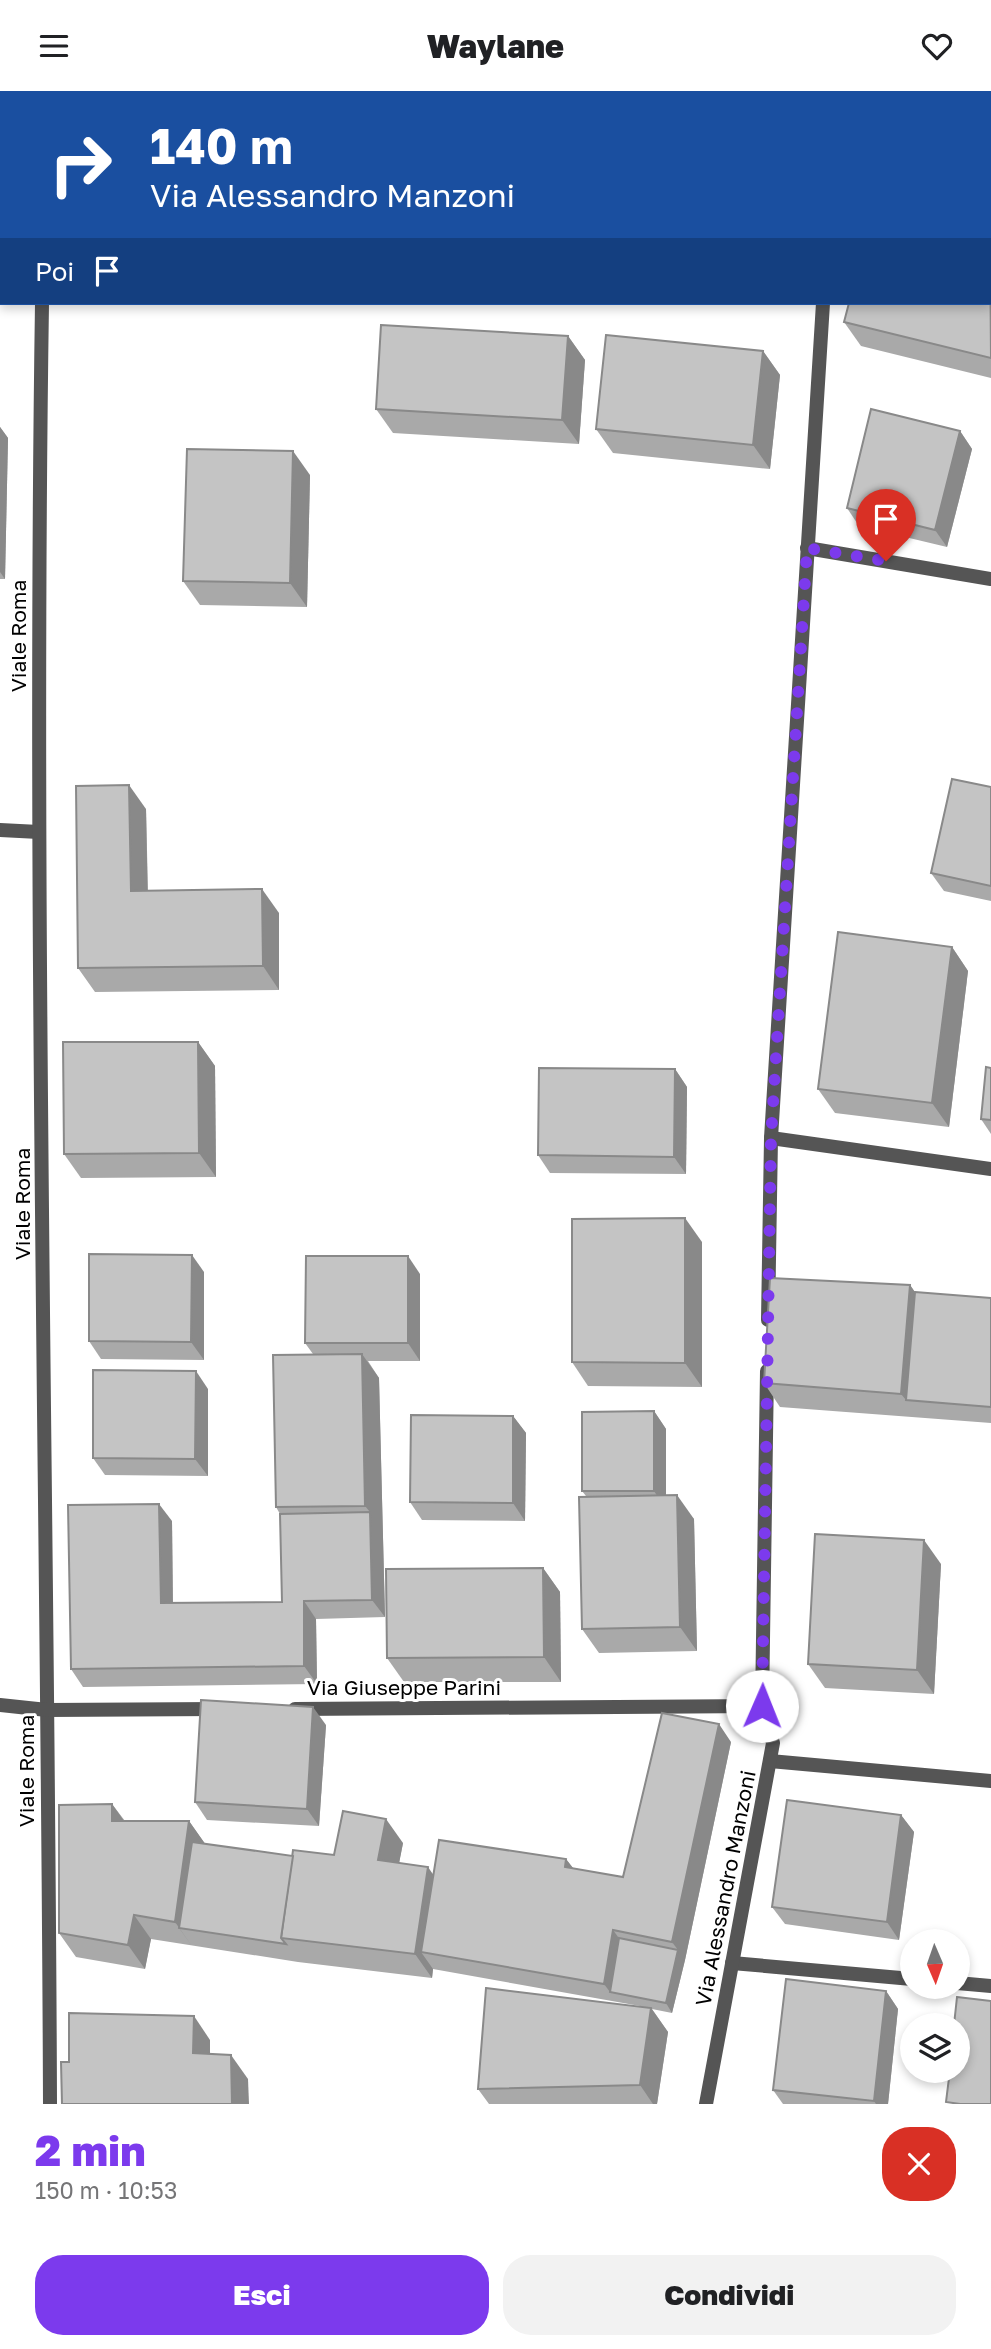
<!DOCTYPE html>
<html lang="it">
<head>
<meta charset="utf-8">
<style>
  :root { --surface:#fff; --page:#f2f2f2; --text:#202124; --muted:#757577; --accent:#7c3aed }
  body { margin:0; font-family:"Golos Text",sans-serif; background:var(--page); color:var(--text); height:100vh; display:flex; flex-direction:column; font-size:26px; white-space:nowrap }
  * { box-sizing:border-box; margin:0 }
  p { font-size:23px; color:var(--muted) }
  .icon { flex:none; width:38px; height:38px; fill:none; stroke:currentColor; stroke-width:2; stroke-linecap:round; stroke-linejoin:round }
  .map { position:relative; height:2013px; overflow:hidden }
  .drawer { display:flex; flex-direction:column; background:var(--surface); flex:1 }
  .drawer>* { flex:none }
  .top-card { position:absolute; left:0px; top:0px; width:992px; height:214px; box-shadow:0 4px 10px #0003; background:#1a4fa0; color:#fff; overflow:hidden }
  .needle { width:46px; rotate:178deg }
  .fabs { position:absolute; left:900px; top:1838px; display:grid; gap:14px }
  .fabs a { display:grid; place-items:center; width:70px; height:70px; border-radius:50%; background:var(--surface); box-shadow:0 4px 10px #0003; font-size:35px }
  .pin { position:absolute; display:grid; place-items:center; width:60px; height:60px; color:#fff; margin:-72px -30px; border-radius:50% 50% 50% 0; rotate:-45deg; box-shadow:0 0 7px #0007 }
  .pin .icon { rotate:45deg }
  .me { position:absolute; width:77px; margin:-38px; rotate:1deg; stroke-linejoin:round; filter:drop-shadow(0 0 5px #0008) }
  .turn { display:flex; align-items:center; gap:24px; height:147px; padding:0 35px; font-size:32px }
  .turn .icon { width:91px; height:91px; stroke-width:2.5 }
  .turn b { display:block; font-size:49px; line-height:60px }
  .then { display:flex; align-items:center; height:66px; padding:0 35px; background:#0003; gap:14px; font-size:26px }
  .round { display:grid; place-items:center; flex:none; width:74px; height:74px; border-radius:28px; background:var(--page) }
  .headline { display:flex; align-items:center; justify-content:space-between; height:119px; padding:0 35px }
  h1 { font-size:42px; font-weight:800; line-height:52px; color:var(--accent) }
  .button { display:flex; gap:14px; margin-top:auto; padding:14px 35px }
  .button a { flex:1; height:80px; border-radius:28px; background:var(--accent); color:#fff; font-size:28px; font-weight:800; line-height:80px; text-align:center }
  .button a+a { background:var(--page); color:var(--text) }
  header { display:flex; justify-content:space-between; align-items:center; height:91px; padding:0 35px; background:var(--surface); font-size:32px; font-weight:800 }
  .map>svg:first-child { display:block }
  .lines { fill:none; stroke-linecap:round; stroke-linejoin:round }
  .lane { stroke:#555; stroke-width:14 }
  .street { stroke:#555; stroke-width:14 }
  .wall { fill:#a9a9a9 }
  .shaded-wall { fill:#898989 }
  .building { fill:#c4c4c4; stroke:#898989; stroke-width:2 }
  .route { stroke:#7c3aed; stroke-width:12; stroke-dasharray:0 21.6 }
  .labels { text-anchor:middle; dominant-baseline:central; stroke-width:6; stroke-linejoin:round; paint-order:stroke }
  .street-label { font-size:21px; fill:#000; stroke:#fff }
</style>
</head>
<body>
<header><svg class="icon" aria-label="menu" viewBox="0 0 24 24"><path d="M4 6h16M4 12h16M4 18h16"/></svg>Waylane<svg class="icon" aria-label="heart" viewBox="0 0 24 24"><path d="M12 20l-8-8c-3-5 5-10 8-4 3-6 11-1 8 4z"/></svg></header>
<div class="map">
<svg width="991" height="2013" viewBox="0 0 991 2013">
  <rect width="100%" height="100%" fill="#fff"/>
  <g class="lines">
    <g class="lane">
      <path d="M 0,739 L 39,741"/>
      <path d="M 770,1670 L 991,1690"/>
      <path d="M 732,1872 L 912,1888"/>
      <path d="M 957,1892 L 991,1895"/>
    </g>
    <g class="street">
      <path d="M 111,0 L 146,2"/>
      <path d="M 45,2 L 45,0"/>
      <path d="M 837,2 L 837,0"/>
      <path d="M 42,212 C 33,812 48,1413 50,2013"/>
      <path d="M 807,457 L 991,488"/>
      <path d="M 771,1047 L 991,1078"/>
      <path d="M 768,1229 L 771,1047 L 823,212"/>
      <path d="M 0,1614 L 47,1619 L 219,1618"/>
      <path d="M 295,1618 L 762,1615"/>
      <path d="M 706,2013 L 773,1652 L 762,1615 L 767,1280"/>
    </g>
  </g>
  <g class="wall">
    <path d="M 678,0 L 797,0 L 797,2 L 702,2 Z"/>
    <path d="M 991,148 L 991,287 L 861,255 L 844,231 Z"/>
    <path d="M 568,245 L 585,269 L 579,353 L 393,342 L 376,318 Z"/>
    <path d="M 763,260 L 780,284 L 770,378 L 613,362 L 596,338 Z"/>
    <path d="M 0,336 L 8,347 L 5,488 L 0,488 Z"/>
    <path d="M 960,340 L 972,358 L 947,456 L 859,435 L 847,417 Z"/>
    <path d="M 310,384 L 307,516 L 200,514 L 183,490 Z"/>
    <path d="M 991,696 L 991,810 L 944,800 L 931,782 Z"/>
    <path d="M 146,718 L 148,800 L 279,822 L 279,899 L 95,901 L 78,877 Z"/>
    <path d="M 952,856 L 968,880 L 949,1036 L 835,1022 L 818,998 Z"/>
    <path d="M 198,951 L 215,975 L 216,1086 L 81,1087 L 64,1063 Z"/>
    <path d="M 991,977 L 991,1043 L 981,1028 Z"/>
    <path d="M 675,978 L 687,996 L 686,1083 L 550,1082 L 538,1064 Z"/>
    <path d="M 702,1151 L 702,1296 L 588,1295 L 572,1271 Z"/>
    <path d="M 204,1181 L 204,1269 L 101,1268 L 89,1250 Z"/>
    <path d="M 420,1183 L 420,1270 L 368,1270 L 379,1287 L 385,1526 L 316,1528 L 317,1593 L 83,1596 L 71,1578 L 172,1430 L 173,1512 L 282,1511 L 280,1423 L 276,1416 L 313,1263 L 305,1252 Z"/>
    <path d="M 910,1194 L 915,1201 L 991,1207 L 991,1332 L 780,1316 L 764,1292 Z"/>
    <path d="M 208,1298 L 208,1385 L 105,1384 L 93,1367 Z"/>
    <path d="M 654,1320 L 666,1338 L 666,1404 L 694,1428 L 697,1560 L 599,1562 L 582,1538 L 586,1405 L 582,1400 Z"/>
    <path d="M 513,1325 L 526,1342 L 525,1430 L 422,1429 L 410,1411 Z"/>
    <path d="M 941,1473 L 934,1603 L 825,1597 L 808,1573 Z"/>
    <path d="M 543,1477 L 560,1501 L 561,1591 L 404,1591 L 387,1567 Z"/>
    <path d="M 326,1634 L 319,1735 L 207,1729 L 195,1711 Z"/>
    <path d="M 731,1651 L 685,1869 L 672,1922 L 652,1918 L 668,1941 L 657,2013 L 489,2013 L 478,1998 L 640,1915 L 433,1878 L 432,1887 L 298,1871 L 151,1848 L 145,1878 L 76,1866 L 59,1842 L 112,1713 L 125,1730 L 189,1730 L 205,1753 L 293,1765 L 334,1764 L 403,1752 L 399,1772 L 433,1783 L 566,1768 L 573,1777 L 623,1786 Z"/>
    <path d="M 901,1724 L 914,1741 L 899,1849 L 785,1833 L 772,1816 Z"/>
    <path d="M 886,1900 L 898,1918 L 888,2013 L 783,2013 L 773,1999 Z"/>
  </g>
  <g class="shaded-wall">
    <path d="M 568,245 L 585,269 L 579,353 L 562,329 Z"/>
    <path d="M 763,260 L 780,284 L 770,378 L 753,354 Z"/>
    <path d="M 0,336 L 8,347 L 5,488 L 0,481 Z"/>
    <path d="M 960,340 L 972,358 L 947,456 L 935,439 Z"/>
    <path d="M 293,360 L 310,384 L 307,516 L 290,492 Z"/>
    <path d="M 129,694 L 146,718 L 148,824 L 131,800 Z"/>
    <path d="M 262,798 L 279,822 L 279,899 L 263,875 Z"/>
    <path d="M 952,856 L 968,880 L 949,1036 L 932,1012 Z"/>
    <path d="M 198,951 L 215,975 L 216,1086 L 199,1062 Z"/>
    <path d="M 675,978 L 687,996 L 686,1083 L 674,1066 Z"/>
    <path d="M 685,1127 L 702,1151 L 702,1296 L 685,1272 Z"/>
    <path d="M 192,1164 L 204,1181 L 204,1269 L 191,1251 Z"/>
    <path d="M 408,1165 L 420,1183 L 420,1270 L 408,1252 Z"/>
    <path d="M 910,1194 L 927,1219 L 906,1309 L 901,1303 Z"/>
    <path d="M 362,1263 L 379,1287 L 385,1526 L 372,1509 L 370,1421 L 365,1415 Z"/>
    <path d="M 196,1280 L 208,1298 L 208,1385 L 195,1368 Z"/>
    <path d="M 654,1320 L 666,1338 L 666,1418 L 654,1400 Z"/>
    <path d="M 513,1325 L 526,1342 L 525,1430 L 513,1412 Z"/>
    <path d="M 677,1404 L 694,1428 L 697,1560 L 680,1536 Z"/>
    <path d="M 159,1413 L 172,1430 L 173,1530 L 161,1512 Z"/>
    <path d="M 924,1449 L 941,1473 L 934,1603 L 917,1579 Z"/>
    <path d="M 543,1477 L 560,1501 L 561,1591 L 544,1566 Z"/>
    <path d="M 304,1510 L 316,1528 L 317,1593 L 304,1575 Z"/>
    <path d="M 313,1616 L 326,1634 L 319,1735 L 307,1718 Z"/>
    <path d="M 719,1633 L 731,1651 L 685,1869 L 672,1922 L 666,1912 L 678,1859 L 672,1851 Z"/>
    <path d="M 112,1713 L 129,1737 L 112,1730 Z"/>
    <path d="M 901,1724 L 914,1741 L 899,1849 L 887,1831 Z"/>
    <path d="M 386,1728 L 403,1752 L 395,1793 L 378,1769 Z"/>
    <path d="M 189,1730 L 206,1754 L 179,1837 L 192,1855 L 175,1831 Z"/>
    <path d="M 566,1768 L 579,1785 L 565,1776 Z"/>
    <path d="M 428,1776 L 445,1801 L 421,1861 L 433,1878 L 432,1887 L 415,1863 Z"/>
    <path d="M 134,1824 L 151,1848 L 145,1878 L 128,1854 Z"/>
    <path d="M 613,1839 L 626,1857 L 610,1901 L 604,1893 Z"/>
    <path d="M 886,1900 L 898,1918 L 888,2013 L 876,2013 L 874,2010 Z"/>
    <path d="M 651,1917 L 668,1941 L 657,2013 L 653,2013 L 640,1994 Z"/>
    <path d="M 194,1925 L 210,1949 L 210,1986 L 193,1962 Z"/>
    <path d="M 231,1964 L 248,1988 L 249,2013 L 232,2013 Z"/>
  </g>
  <g class="building">
    <path d="M 990,148 L 991,267 L 844,231 L 849,212 L 990,212 Z"/>
    <path d="M 381,234 L 568,245 L 562,329 L 376,318 Z"/>
    <path d="M 606,244 L 763,260 L 753,354 L 596,338 Z"/>
    <path d="M 871,318 L 960,340 L 935,439 L 847,417 Z"/>
    <path d="M 187,358 L 293,360 L 290,492 L 183,490 Z"/>
    <path d="M 952,688 L 991,696 L 991,795 L 931,782 Z"/>
    <path d="M 129,694 L 131,800 L 262,798 L 263,875 L 78,877 L 76,695 Z"/>
    <path d="M 838,841 L 952,856 L 932,1012 L 818,998 Z"/>
    <path d="M 63,951 L 198,951 L 199,1062 L 64,1063 Z"/>
    <path d="M 986,976 L 991,977 L 991,1029 L 981,1028 Z"/>
    <path d="M 539,977 L 675,978 L 674,1066 L 538,1064 Z"/>
    <path d="M 685,1127 L 685,1272 L 572,1271 L 572,1128 Z"/>
    <path d="M 89,1163 L 192,1164 L 191,1251 L 89,1250 Z"/>
    <path d="M 306,1165 L 408,1165 L 408,1252 L 305,1252 Z"/>
    <path d="M 770,1187 L 910,1194 L 901,1303 L 764,1292 Z"/>
    <path d="M 915,1201 L 991,1207 L 991,1316 L 906,1309 Z"/>
    <path d="M 362,1263 L 365,1415 L 276,1416 L 273,1264 Z"/>
    <path d="M 93,1279 L 196,1280 L 195,1368 L 93,1367 Z"/>
    <path d="M 654,1320 L 654,1400 L 582,1400 L 582,1321 Z"/>
    <path d="M 411,1324 L 513,1325 L 513,1412 L 410,1411 Z"/>
    <path d="M 677,1404 L 680,1536 L 582,1538 L 579,1406 Z"/>
    <path d="M 159,1413 L 161,1512 L 282,1511 L 280,1423 L 370,1421 L 372,1509 L 304,1510 L 304,1575 L 71,1578 L 68,1414 Z"/>
    <path d="M 815,1443 L 924,1449 L 917,1579 L 808,1573 Z"/>
    <path d="M 543,1477 L 544,1566 L 387,1567 L 386,1478 Z"/>
    <path d="M 201,1609 L 313,1616 L 307,1718 L 195,1711 Z"/>
    <path d="M 662,1622 L 719,1633 L 672,1851 L 613,1839 L 604,1893 L 421,1861 L 439,1749 L 566,1768 L 565,1776 L 623,1786 Z"/>
    <path d="M 787,1709 L 901,1724 L 887,1831 L 772,1816 Z"/>
    <path d="M 112,1713 L 112,1730 L 189,1730 L 175,1831 L 134,1824 L 128,1854 L 59,1842 L 59,1714 Z"/>
    <path d="M 343,1720 L 386,1728 L 378,1769 L 428,1776 L 415,1863 L 281,1847 L 293,1759 L 334,1764 Z"/>
    <path d="M 192,1751 L 293,1765 L 281,1847 L 286,1853 L 179,1837 Z"/>
    <path d="M 619,1847 L 678,1859 L 666,1912 L 610,1901 Z"/>
    <path d="M 786,1888 L 886,1900 L 874,2010 L 773,1999 Z"/>
    <path d="M 486,1897 L 651,1917 L 640,1994 L 478,1998 Z"/>
    <path d="M 957,1906 L 991,1910 L 991,2013 L 960,2013 L 946,2011 L 950,1979 L 957,1979 L 957,1934 L 954,1934 Z"/>
    <path d="M 69,1922 L 194,1925 L 193,1962 L 231,1964 L 232,2013 L 62,2013 L 61,1971 L 69,1971 Z"/>
  </g>
  <g class="lines">
    <path class="route" d="M 762,1615 L 771,1047 L 807,457 L 886,470"/>
  </g>
  <g class="labels">
    <g class="street-label">
      <text transform="translate(18 545) rotate(-90)">Viale Roma</text>
      <text transform="translate(22 1113) rotate(-90)">Viale Roma</text>
      <text x="404" y="1596">Via Giuseppe Parini</text>
      <text transform="translate(26 1680) rotate(-90)">Viale Roma</text>
      <text transform="translate(725 1797) rotate(-79)">Via Alessandro Manzoni</text>
    </g>
  </g>
</svg>
<div class="fabs">
<a><svg class="needle" viewBox="-14 -14 28 28"><path d="M0-13l5 13h-10z" fill="#e53935"/><path d="M0 13l5-13h-10z" fill="#757577"/></svg></a>
<a><svg class="icon" aria-label="layers" viewBox="0 0 24 24"><path d="M12 4l9 5-9 5-9-5zM3 14l9 5 9-5"/></svg></a>
</div>
<div class="pin" style="left:886px;top:470px;background:#d93025"><svg class="icon" aria-label="arrive" viewBox="0 0 24 24"><path d="M6 21V4h12l-3 4 3 4H6"/></svg></div>
<svg class="me" style="left:762px;top:1615px" viewBox="-20 -20 40 40"><circle r="19" fill="#fff"/><path d="M0-13L10 11 0 6-10 11z" fill="#7c3aed"/></svg>
<div class="top-card">
<div class="turn"><svg class="icon" aria-label="right" viewBox="0 0 24 24"><path d="M7 20v-9h11M14 6l5 5-5 5"/></svg><div><b>140 m</b>Via Alessandro Manzoni</div></div>
<div class="then">Poi<svg class="icon" aria-label="arrive" viewBox="0 0 24 24"><path d="M6 21V4h12l-3 4 3 4H6"/></svg></div>
</div>
</div>
<section class="drawer">
<div class="headline"><div><h1>2 min</h1><p>150 m · 10:53</p></div><a class="round" style="background:#d93025;color:#fff"><svg class="icon" aria-label="close" viewBox="0 0 24 24"><path d="M6 6l12 12M18 6L6 18"/></svg></a></div>
<div class="button"><a>Esci</a><a>Condividi</a></div>
</section>
</body>
</html>
